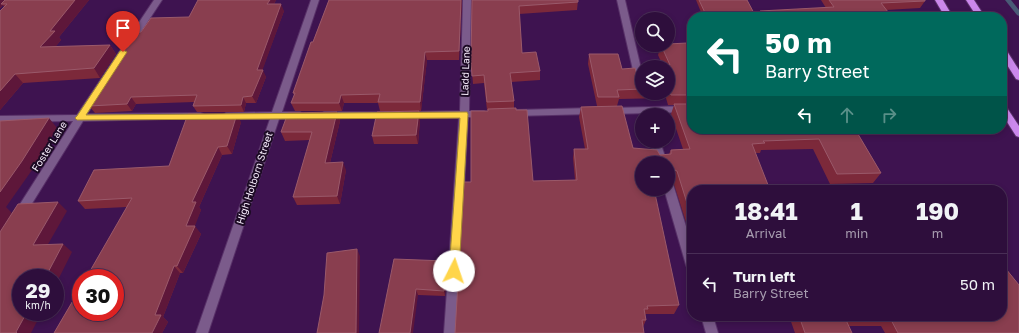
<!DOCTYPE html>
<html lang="en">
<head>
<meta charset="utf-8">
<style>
  :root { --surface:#2e0e3c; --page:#361743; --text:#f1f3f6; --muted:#a79caf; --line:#492e56 }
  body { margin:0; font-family:"Golos Text",sans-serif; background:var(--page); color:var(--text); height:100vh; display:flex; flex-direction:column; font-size:15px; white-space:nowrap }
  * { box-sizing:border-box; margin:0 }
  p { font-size:13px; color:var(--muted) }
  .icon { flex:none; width:22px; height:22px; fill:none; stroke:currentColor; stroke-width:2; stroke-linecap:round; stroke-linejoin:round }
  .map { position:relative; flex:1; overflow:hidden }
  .drawer { position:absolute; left:687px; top:185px; width:320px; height:136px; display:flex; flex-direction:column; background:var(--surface); border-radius:16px; box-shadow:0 2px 6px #0003,0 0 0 1px var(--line) }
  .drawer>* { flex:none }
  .banner { position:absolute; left:687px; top:12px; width:320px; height:122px; border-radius:16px; box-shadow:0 2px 6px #0003,0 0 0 1px var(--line); background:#00695c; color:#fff; overflow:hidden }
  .controls { position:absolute; left:635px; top:12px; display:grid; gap:8px }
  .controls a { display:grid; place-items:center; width:40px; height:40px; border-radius:50%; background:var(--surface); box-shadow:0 2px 6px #0003,0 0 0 1px var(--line); font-size:20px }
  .speed { position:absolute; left:12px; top:269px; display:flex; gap:8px; font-size:20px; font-weight:700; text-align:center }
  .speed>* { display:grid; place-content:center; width:52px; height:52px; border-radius:50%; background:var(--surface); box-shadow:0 2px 6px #0003,0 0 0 1px var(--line); line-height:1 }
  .speed small { font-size:10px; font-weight:400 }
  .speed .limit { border:6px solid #d22; background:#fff; color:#111 }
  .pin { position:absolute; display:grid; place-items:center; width:34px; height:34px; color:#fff; margin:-41px -17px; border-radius:50% 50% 50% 0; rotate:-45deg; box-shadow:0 0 4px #0007 }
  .pin .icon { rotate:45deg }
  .me { position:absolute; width:44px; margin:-22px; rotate:4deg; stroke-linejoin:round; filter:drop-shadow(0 0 3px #0008) }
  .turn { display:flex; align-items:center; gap:14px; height:84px; padding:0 12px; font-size:18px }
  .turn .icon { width:52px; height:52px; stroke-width:2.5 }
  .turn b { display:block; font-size:28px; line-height:34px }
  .lanes { display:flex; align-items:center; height:38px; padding:0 12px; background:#0003; justify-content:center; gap:20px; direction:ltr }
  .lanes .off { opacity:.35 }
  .eta { display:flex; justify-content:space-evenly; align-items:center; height:68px; text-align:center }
  .eta b { font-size:24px; font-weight:700; line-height:28px }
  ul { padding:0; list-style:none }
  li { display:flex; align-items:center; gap:12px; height:60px; padding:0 12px; border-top:1px solid var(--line) }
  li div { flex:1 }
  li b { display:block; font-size:15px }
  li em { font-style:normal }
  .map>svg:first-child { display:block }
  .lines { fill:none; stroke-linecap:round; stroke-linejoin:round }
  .stream { fill:#4a5a76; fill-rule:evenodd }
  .minor-casing { stroke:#583168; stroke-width:2 }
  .primary-casing { stroke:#583168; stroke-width:2 }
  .minor { fill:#7b5b8b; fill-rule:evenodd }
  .primary { fill:#cb88ec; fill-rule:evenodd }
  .wall { fill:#7c293a; fill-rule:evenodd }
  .shaded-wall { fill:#5e173a }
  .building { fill:#893e4f; stroke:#9a596a }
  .route { fill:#ffd54a; stroke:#a68a30 }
  .labels { text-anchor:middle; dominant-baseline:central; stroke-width:4; stroke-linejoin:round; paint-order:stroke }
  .street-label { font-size:10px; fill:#f6ecfb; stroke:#1c0a24 }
</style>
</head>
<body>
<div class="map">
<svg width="1019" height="333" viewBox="0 0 1019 333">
  <rect width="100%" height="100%" fill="#3e1350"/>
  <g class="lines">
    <path class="stream" d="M 1005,0 L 1011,0 L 1019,10 L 1019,16 L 1017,15 Z"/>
    <defs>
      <g id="minor">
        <path d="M 154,0 L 162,0 L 87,114 L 200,113 L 203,114 L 205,116 L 203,118 L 83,121 L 23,218 L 19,219 L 15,218 L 14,215 L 15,212 L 73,121 L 0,122 L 0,116 L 77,115 Z"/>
        <path d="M 311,0 L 319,0 L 282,112 L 300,112 L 305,115 L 300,118 L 279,119 L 208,333 L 196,333 L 270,119 L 226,119 L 221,116 L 226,113 L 272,112 Z"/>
        <path d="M 463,0 L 471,0 L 469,111 L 484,111 L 489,114 L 484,117 L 468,117 L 456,333 L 444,333 L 459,118 L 406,118 L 401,115 L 406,112 L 460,111 Z"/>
        <path d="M 617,0 L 625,0 L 642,73 L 642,93 L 646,93 L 642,95 L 638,92 Z"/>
        <path d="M 692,106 L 692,112 L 610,114 L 605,111 L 610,108 Z"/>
        <path d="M 592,108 L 597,111 L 592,114 L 514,116 L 509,113 L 514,110 Z"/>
        <path d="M 324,112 L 388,112 L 393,115 L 388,118 L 324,118 L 319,115 Z"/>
        <path d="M 650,141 L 660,141 L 667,163 L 657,163 Z"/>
        <path d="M 668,180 L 672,181 L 673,184 L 692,246 L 692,270 L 688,269 L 686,265 L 664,189 L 668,189 Z"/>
        <path d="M 701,316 L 713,316 L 718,333 L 706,333 Z"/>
      </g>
      <g id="primary">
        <path d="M 935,0 L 943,0 L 953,17 L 945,17 Z"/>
        <path d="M 966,0 L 974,0 L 985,17 L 977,17 Z"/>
        <path d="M 1002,47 L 1005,48 L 1019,70 L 1019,80 L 1016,79 L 1002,57 Z"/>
        <path d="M 1002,104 L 1005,105 L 1019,126 L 1019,137 L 1016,136 L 1002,114 Z"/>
      </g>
    </defs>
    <use href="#minor" class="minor-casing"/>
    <use href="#primary" class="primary-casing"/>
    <use href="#minor" class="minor"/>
    <use href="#primary" class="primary"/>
  </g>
  <g class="wall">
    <path d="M 0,0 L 89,0 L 59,37 L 61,40 L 55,47 L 110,45 L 116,54 L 100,78 L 23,83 L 0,110 L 0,11 L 4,7 L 3,5 L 0,8 Z"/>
    <path d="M 198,0 L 276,0 L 274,4 L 284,11 L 262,70 L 266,77 L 256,103 L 246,103 L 244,112 L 197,112 L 193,106 L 194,102 L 136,104 L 132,111 L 95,113 L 89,106 L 107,77 L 106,75 L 128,47 L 141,32 L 189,17 Z"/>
    <path d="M 329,0 L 462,0 L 459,60 L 427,60 L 421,111 L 380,111 L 378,103 L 344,103 L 342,111 L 295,111 L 291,103 L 294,95 L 293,93 Z"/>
    <path d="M 472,0 L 578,0 L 577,10 L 519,14 L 522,53 L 540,71 L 540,80 L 511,82 L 514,101 L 514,108 L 533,181 L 575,180 L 573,158 L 574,149 L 585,149 L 579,117 L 581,107 L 597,106 L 588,64 L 589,54 L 622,69 L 642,84 L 642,93 L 668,93 L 668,67 L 663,66 L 658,55 L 661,45 L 692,53 L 692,129 L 855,129 L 881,173 L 873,183 L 830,184 L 813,149 L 761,150 L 760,153 L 756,153 L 692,190 L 692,241 L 673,181 L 669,179 L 642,163 L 679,305 L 674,314 L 646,314 L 645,315 L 646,320 L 643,327 L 471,182 L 488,111 L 488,110 L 487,110 L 484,83 L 473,84 L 471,61 ZM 666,98 L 668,105 L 674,105 L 671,114 L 683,149 L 671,150 L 669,154 L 660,155 L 633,148 L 617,106 L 619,99 Z"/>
    <path d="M 696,0 L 747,0 L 756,17 L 703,17 Z"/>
    <path d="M 821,0 L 925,0 L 925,1 L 920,8 L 886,10 L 892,17 L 758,17 L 760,11 L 826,8 Z"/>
    <path d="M 419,111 L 420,120 L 418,144 L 374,144 L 372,136 Z"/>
    <path d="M 337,112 L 340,121 L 330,163 L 346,170 L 340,204 L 297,205 L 293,197 L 310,140 L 285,141 L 281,132 Z"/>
    <path d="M 241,122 L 232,154 L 222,155 L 199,207 L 201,210 L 194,226 L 201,234 L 183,273 L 180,273 L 163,317 L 168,322 L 162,333 L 54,333 L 127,207 L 85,209 L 78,201 L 169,166 Z"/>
    <path d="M 394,259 L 447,267 L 445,296 L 418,295 Z"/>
    <path d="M 714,316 L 743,316 L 742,318 L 716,320 Z"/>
    <path d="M 789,316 L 1002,316 L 1019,333 L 885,333 L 881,326 L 849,326 L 852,333 L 795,333 Z"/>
  </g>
  <g class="shaded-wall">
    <path d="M 0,0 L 8,0 L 1,4 L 3,5 L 0,8 Z"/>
    <path d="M 75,0 L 89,0 L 59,37 L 61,40 L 47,57 L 40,47 L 50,31 Z"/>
    <path d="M 270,0 L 276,0 L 270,11 L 267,4 Z"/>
    <path d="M 461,0 L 462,0 L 459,60 L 459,51 Z"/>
    <path d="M 281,4 L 284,11 L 260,77 L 257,70 Z"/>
    <path d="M 110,45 L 116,54 L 100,78 L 94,68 Z"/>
    <path d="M 425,52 L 427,60 L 421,111 L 420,102 Z"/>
    <path d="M 263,70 L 266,77 L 256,103 L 252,96 Z"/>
    <path d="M 15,74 L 23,83 L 0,110 L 0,91 Z"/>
    <path d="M 341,95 L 344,103 L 342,111 L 339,103 Z"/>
    <path d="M 131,97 L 136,104 L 132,111 L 127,104 Z"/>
    <path d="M 243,97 L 246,103 L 244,112 L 241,105 Z"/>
    <path d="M 419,111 L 420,120 L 418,144 L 416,135 Z"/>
    <path d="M 337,112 L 340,121 L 328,171 L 325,163 Z"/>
    <path d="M 237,114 L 241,122 L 232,154 L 227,146 Z"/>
    <path d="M 49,118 L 57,128 L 32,170 L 6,207 L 12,213 L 0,232 L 0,192 Z"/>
    <path d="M 218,147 L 222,155 L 199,207 L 201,210 L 192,234 L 186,226 L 192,202 Z"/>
    <path d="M 343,162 L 346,170 L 340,204 L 337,196 Z"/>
    <path d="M 672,169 L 668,180 L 668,176 L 670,170 Z"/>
    <path d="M 58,202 L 67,211 L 43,253 L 33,245 Z"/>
    <path d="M 195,226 L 201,234 L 183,273 L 177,266 Z"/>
    <path d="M 63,244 L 72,252 L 55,286 L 55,278 L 45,278 Z"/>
    <path d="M 357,249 L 360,256 L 359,333 L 356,333 Z"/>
    <path d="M 446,261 L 447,267 L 445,296 L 444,291 Z"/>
    <path d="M 174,266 L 180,273 L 163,317 L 168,322 L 162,333 L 152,333 L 155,315 Z"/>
    <path d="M 416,289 L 418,295 L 413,333 L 410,333 Z"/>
    <path d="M 27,312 L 42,312 L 31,333 L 17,333 L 16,332 Z"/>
  </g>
  <g class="building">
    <path d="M 5,0 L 75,0 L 50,31 L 55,31 L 40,47 L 110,45 L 94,68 L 15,74 L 0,91 L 0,11 L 7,4 L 1,4 Z"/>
    <path d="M 198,0 L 270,0 L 267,4 L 281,4 L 257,70 L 263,70 L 252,96 L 243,97 L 241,105 L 193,106 L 197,95 L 131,97 L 127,104 L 89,106 L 108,75 L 106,75 L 124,47 L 128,47 L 136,33 L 141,32 L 151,18 L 189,17 Z"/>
    <path d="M 329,0 L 461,0 L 459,51 L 425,52 L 420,102 L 378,102 L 380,94 L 341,95 L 339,103 L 291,103 L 295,93 L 293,93 L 311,42 L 313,42 Z"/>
    <path d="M 472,0 L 578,0 L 578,2 L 519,6 L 522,53 L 536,52 L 540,71 L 510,73 L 514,101 L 487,102 L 484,75 L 472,76 L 471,61 Z"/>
    <path d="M 699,0 L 747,0 L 756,17 L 707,17 Z"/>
    <path d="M 829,0 L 925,0 L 925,1 L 881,3 L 892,17 L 763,17 L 760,11 L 834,7 Z"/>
    <path d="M 687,43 L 692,53 L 692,95 L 671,95 L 668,89 L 668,67 L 649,67 L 670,65 L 661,45 L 668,45 L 668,44 Z"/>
    <path d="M 589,54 L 618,54 L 622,69 L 635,68 L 639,82 L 642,84 L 642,89 L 617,90 L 619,97 L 598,97 Z"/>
    <path d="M 674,104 L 692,104 L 692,129 L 855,129 L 881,173 L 837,174 L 819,139 L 763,141 L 765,143 L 752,144 L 770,190 L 692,190 L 692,219 L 677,171 L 672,169 L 670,170 L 670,175 L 668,176 L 668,163 L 642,163 L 642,189 L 654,189 L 679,305 L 647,306 L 648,309 L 644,309 L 646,320 L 642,320 L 644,333 L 455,333 L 464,182 L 471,182 L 471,111 L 488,111 L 488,109 L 516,108 L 516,110 L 527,110 L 533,181 L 577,180 L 574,149 L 588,149 L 581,107 L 622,106 L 633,148 L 657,150 L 660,155 L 671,154 L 671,150 L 690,149 Z"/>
    <path d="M 419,111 L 416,135 L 372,136 L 377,112 Z"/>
    <path d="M 337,112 L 325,163 L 343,162 L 337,196 L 293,197 L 312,132 L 281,132 L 288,113 Z"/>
    <path d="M 188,114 L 237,114 L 227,146 L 218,147 L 192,202 L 196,202 L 186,226 L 195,226 L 177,266 L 174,266 L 155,315 L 161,315 L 152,333 L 54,333 L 81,287 L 81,312 L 115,312 L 115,278 L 86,278 L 132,198 L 78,201 L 94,170 L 169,166 Z"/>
    <path d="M 49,118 L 22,161 L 0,192 L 0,121 Z"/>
    <path d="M 58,202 L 33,245 L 63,244 L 45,278 L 21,278 L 21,312 L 27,312 L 16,332 L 17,333 L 0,333 L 0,232 L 18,204 Z"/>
    <path d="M 357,249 L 356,333 L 317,333 L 324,295 L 327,253 Z"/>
    <path d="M 394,259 L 446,261 L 444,291 L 416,289 L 410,333 L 379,333 Z"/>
    <path d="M 1002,264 L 1019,285 L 1019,333 L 898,333 L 890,318 L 845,318 L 852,333 L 805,333 L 799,316 L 1002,316 Z"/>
  </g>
  <path class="route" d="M 123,50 L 127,52 L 86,115 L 467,112 L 468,114 L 459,271 L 458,274 L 454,275 L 450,274 L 449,271 L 460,118 L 77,120 L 75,118 L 77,116 L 120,51 Z"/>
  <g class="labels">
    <g class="street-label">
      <text transform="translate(465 71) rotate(-88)">Ladd Lane</text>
      <text transform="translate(49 146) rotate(-58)">Foster Lane</text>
      <text transform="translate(254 178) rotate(-72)">High Holborn Street</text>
    </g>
  </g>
</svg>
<div class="controls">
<a><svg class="icon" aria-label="search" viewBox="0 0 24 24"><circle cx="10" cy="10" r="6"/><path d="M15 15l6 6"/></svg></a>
<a><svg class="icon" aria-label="layers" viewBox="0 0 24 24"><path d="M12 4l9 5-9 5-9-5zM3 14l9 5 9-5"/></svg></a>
<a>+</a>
<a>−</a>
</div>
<div class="speed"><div>29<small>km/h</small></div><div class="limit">30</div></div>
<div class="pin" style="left:123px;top:52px;background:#d93025"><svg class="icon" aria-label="arrive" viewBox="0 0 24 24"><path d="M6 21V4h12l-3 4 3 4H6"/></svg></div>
<svg class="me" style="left:454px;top:271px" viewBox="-20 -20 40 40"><circle r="19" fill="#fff"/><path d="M0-13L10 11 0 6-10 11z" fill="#ffd54a"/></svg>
<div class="banner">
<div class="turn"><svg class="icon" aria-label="left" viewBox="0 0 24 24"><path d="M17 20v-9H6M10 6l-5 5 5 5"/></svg><div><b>50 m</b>Barry Street</div></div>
<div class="lanes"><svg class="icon" aria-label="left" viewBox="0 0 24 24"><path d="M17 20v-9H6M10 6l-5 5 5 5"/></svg><svg class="icon off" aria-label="ahead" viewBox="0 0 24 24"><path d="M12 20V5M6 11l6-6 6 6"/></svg><svg class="icon off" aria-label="right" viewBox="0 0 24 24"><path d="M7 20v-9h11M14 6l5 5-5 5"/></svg></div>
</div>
<section class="drawer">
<div class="eta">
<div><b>18:41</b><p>Arrival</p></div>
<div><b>1</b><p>min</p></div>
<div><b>190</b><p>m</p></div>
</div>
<ul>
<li><svg class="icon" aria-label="left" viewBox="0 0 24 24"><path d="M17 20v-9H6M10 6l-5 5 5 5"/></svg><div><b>Turn left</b><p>Barry Street</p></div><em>50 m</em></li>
</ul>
</section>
</div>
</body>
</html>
